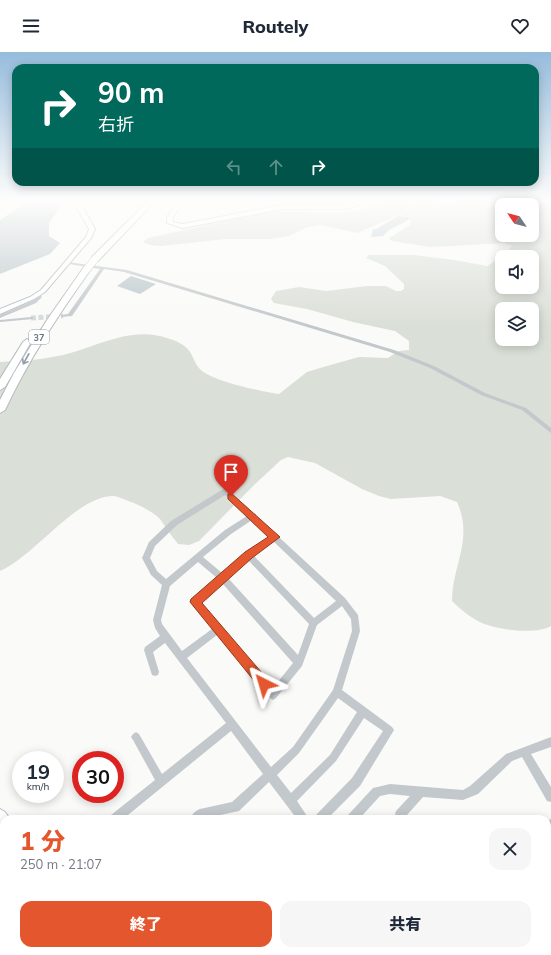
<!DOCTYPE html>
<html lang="ja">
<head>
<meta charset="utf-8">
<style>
  :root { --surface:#fff; --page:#f6f6f7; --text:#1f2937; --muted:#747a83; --accent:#e4572e }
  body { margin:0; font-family:Mulish,"Noto Sans JP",sans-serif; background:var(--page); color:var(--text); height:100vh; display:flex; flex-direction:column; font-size:15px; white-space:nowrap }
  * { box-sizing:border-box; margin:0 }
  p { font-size:13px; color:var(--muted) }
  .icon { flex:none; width:22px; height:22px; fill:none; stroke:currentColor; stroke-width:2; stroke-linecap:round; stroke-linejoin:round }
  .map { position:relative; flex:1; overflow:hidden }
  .details { position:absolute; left:0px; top:763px; width:551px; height:140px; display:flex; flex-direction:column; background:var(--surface); border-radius:12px 12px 0 0; box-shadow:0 2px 10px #0003 }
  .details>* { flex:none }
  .banner { position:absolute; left:12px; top:12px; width:527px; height:122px; border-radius:12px; box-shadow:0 2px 10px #0003; background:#00695c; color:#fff; overflow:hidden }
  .needle { width:26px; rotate:305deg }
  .fabs { position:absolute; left:495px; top:146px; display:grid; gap:8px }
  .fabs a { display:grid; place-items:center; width:44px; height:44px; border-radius:8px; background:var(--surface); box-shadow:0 2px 10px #0003; font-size:20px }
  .speed { position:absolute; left:12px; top:699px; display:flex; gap:8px; font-size:20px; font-weight:700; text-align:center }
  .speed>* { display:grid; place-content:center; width:52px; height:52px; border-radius:50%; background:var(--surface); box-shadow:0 2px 10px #0003; line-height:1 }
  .speed small { font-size:10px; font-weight:400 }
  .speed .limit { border:6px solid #d22; background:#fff; color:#111 }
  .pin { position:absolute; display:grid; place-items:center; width:34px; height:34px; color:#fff; margin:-41px -17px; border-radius:50% 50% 50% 0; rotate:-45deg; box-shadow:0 0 4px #0007 }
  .pin .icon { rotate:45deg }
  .me { position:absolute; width:44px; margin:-22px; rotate:320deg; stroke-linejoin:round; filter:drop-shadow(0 0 3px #0008) }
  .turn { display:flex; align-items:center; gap:14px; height:84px; padding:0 20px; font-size:18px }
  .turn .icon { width:52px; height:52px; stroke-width:2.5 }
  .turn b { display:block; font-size:28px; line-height:34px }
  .lanes { display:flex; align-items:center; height:38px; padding:0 20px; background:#0003; justify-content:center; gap:20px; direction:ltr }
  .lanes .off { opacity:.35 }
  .round { display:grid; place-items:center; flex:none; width:42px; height:42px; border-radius:12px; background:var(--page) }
  .head { display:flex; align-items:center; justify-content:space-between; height:68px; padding:0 20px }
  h1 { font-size:24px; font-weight:800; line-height:30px; color:var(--accent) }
  .primary-button { display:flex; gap:8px; margin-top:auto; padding:8px 20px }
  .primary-button a { flex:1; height:46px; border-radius:12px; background:var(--accent); color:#fff; font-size:16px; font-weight:800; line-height:46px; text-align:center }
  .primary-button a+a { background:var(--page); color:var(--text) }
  header { display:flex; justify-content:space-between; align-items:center; height:52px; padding:0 20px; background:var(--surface); font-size:18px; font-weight:800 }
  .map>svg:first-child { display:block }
  .green { fill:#dadfd7; fill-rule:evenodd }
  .water { fill:#bbc7cb }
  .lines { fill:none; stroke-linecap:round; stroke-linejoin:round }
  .street-tunnel { stroke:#d5d9db; stroke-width:5; stroke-dasharray:5 2.5; stroke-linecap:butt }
  .secondary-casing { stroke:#b3babf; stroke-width:2 }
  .primary-casing { stroke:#b5babe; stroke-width:2 }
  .street { fill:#c3c8cc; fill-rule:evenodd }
  .secondary { fill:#fff; fill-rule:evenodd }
  .primary { fill:#fff; fill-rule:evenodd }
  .primary-bridge-casing { stroke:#b5babe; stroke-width:8; stroke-linecap:butt }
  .primary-bridge { stroke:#fff; stroke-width:7 }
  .oneway { stroke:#939fa8 }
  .route { fill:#e4572e; stroke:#94391e }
  .labels { text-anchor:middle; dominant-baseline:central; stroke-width:4; stroke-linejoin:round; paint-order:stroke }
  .shield { fill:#fff; stroke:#939fa8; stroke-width:1 }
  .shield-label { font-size:9px; font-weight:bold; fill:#657683 }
</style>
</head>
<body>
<header><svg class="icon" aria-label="menu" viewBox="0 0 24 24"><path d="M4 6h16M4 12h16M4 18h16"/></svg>Routely<svg class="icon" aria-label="heart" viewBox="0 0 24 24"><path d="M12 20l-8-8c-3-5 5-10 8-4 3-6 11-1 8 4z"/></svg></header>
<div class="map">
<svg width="551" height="903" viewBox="0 0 551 903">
  <rect width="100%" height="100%" fill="#fafaf8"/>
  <path class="green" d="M 469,148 L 551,148 L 551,574 C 536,583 498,578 482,571 C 471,566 460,557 452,549 C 452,513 474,488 457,450 L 440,444 L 391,447 L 379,444 L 362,437 L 315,411 L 288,405 L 281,408 L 254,433 L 199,489 L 189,493 L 178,492 C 171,484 166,475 160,467 C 153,460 143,455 134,451 C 128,449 120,445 114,444 C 77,443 35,504 0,519 L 0,310 C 19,309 39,308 58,304 C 94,297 129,273 167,286 C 175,288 186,293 190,300 C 194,306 195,313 201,318 C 212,329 263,340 279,342 L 307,320 L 320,316 L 359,305 L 388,306 L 399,299 L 409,298 L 409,289 L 395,279 L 353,270 L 307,257 L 274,251 L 271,247 L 276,239 L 299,235 L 326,239 L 367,234 L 386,234 L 396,239 L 401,239 L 404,237 L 404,232 L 385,214 L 366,206 L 369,203 L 413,203 L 454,208 L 487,214 C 489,214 512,196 512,194 L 504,191 L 431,195 L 392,189 L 389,187 L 391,185 L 410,173 L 411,165 L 401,163 L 393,165 L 358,181 L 320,173 L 307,175 L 289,184 L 270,187 L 226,187 L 161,194 L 150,193 L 143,190 L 148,186 L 272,159 L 334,161 L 357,159 L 386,150 L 446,152 L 460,152 ZM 502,153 L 532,153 L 532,183 L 502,183 ZM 502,205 L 532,205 L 532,235 L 502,235 ZM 502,257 L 532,257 L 532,287 L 502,287 Z"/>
  <g class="water">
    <path d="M 30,148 L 65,148 L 49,171 L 49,184 L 60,191 L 50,202 L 0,222 L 0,168 Z"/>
    <path d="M 398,164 L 409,165 L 410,167 L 389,178 L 383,184 L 371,185 L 373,177 L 376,177 Z"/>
    <path d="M 131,224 L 156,232 L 140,242 L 117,234 Z"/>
  </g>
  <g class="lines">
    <path class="street-tunnel" d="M 31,266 L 63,264"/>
    <defs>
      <g id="secondary">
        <path d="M 81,148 L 86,148 L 83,156 L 95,177 L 91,186 L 45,240 L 34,247 L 0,262 L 0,257 L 30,245 L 41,238 L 86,185 L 89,177 L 77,156 Z"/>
        <path d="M 180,148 L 185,148 L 173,165 L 173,170 L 183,172 L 282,153 L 345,153 L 369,148 L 378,148 L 345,157 L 282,157 L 183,176 L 167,171 L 167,165 Z"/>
        <path d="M 410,148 L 450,149 L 467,148 L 450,153 Z"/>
        <path d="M 0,757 L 5,760 L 10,767 L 4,767 L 4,779 L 0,777 Z"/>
        <path d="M 74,899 L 92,899 L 94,903 L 76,903 Z"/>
      </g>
      <g id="primary">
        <path d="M 149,148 L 156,148 L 98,209 L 92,209 L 92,205 Z"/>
        <path d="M 84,215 L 91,217 C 59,262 29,307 5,358 L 0,361 L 0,348 L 14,321 L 47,268 Z"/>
        <path d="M 27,287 L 31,290 L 5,335 L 0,338 L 0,327 L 23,290 Z"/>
      </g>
    </defs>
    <use href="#secondary" class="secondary-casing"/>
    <use href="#primary" class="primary-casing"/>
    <g class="street">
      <path d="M 67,210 L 127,218 L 394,298 L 434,314 L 485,341 L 526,356 L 551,376 L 551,381 L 522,358 L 481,343 L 430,316 L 390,300 L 124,220 L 104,217 L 72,264 L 61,265 L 61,263 L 68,262 L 100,217 L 69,212 L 67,212 Z"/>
      <path d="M 35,242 L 39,242 L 42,245 L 36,251 L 0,266 L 0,263 L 32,249 L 37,245 L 35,243 Z"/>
      <path d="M 31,265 L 33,265 L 33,267 L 0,270 L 0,268 Z"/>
      <path d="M 225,436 L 227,437 L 253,461 L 256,462 L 256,464 L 345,546 L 358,563 L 360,579 L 342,638 L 392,675 L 394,678 L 360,734 L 327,767 L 315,767 L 316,763 L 352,726 L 383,679 L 364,666 L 336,709 L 297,749 L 309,767 L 297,767 L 269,730 L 239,759 L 202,767 L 190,767 C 192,762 195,759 200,757 L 232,750 L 263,722 L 231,679 L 123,767 L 110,767 L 111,763 L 155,728 L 133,688 L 131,685 L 133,682 L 136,680 L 139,682 L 162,722 L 226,671 L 165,591 L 153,600 L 159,620 L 158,623 L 155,624 L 152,623 L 144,598 L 145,595 L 160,584 L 155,576 L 153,568 L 162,533 L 151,523 L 142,506 L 149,490 L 171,469 ZM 225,443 L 247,464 L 225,478 L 166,527 L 157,519 L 150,506 L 155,494 L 177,473 ZM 252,468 L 269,485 L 245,501 L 222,521 L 203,505 L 231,482 ZM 274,490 L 336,549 L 314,566 L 253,503 ZM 248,508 L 309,572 L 298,603 L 228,526 ZM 198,510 L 217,526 L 192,547 L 191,550 L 212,577 L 182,599 L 162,572 L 161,568 L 170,534 ZM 222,531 L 293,611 L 273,636 L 200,550 ZM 342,554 L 351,567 L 352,579 L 333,638 L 293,695 L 271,715 L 187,606 L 217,583 L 270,646 L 273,648 L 276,646 L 302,614 L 317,573 ZM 338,646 L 357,660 L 330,703 L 291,741 L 277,723 L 299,701 Z"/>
      <path d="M 551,685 L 551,695 L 531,702 L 551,735 L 551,750 L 547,749 L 522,705 L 512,709 L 478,742 L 463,748 L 423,745 L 407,763 L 409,767 L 397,767 L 395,763 L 396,759 L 410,744 L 390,742 L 380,744 L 359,767 L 347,767 L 348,763 L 373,736 L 390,732 L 463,738 L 470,734 L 506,702 Z"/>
      <path d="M 551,767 L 551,824 L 547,826 L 547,769 Z"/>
      <path d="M 547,887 L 551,889 L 551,903 L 545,903 L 543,899 L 547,899 Z"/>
      <path d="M 98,899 L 112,899 L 110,903 L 96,903 Z"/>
      <path d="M 153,899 L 166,899 L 164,903 L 151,903 Z"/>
      <path d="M 210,899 L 223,899 L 221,903 L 208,903 Z"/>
      <path d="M 266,899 L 279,899 L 281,903 L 268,903 Z"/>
      <path d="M 309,899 L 323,899 L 321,903 L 307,903 Z"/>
    </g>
    <use href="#secondary" class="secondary"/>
    <use href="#primary" class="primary"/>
    <defs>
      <path id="primary-bridge" d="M 87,217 L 95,207"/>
    </defs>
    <use href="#primary-bridge" class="primary-bridge-casing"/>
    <use href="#primary-bridge" class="primary-bridge"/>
  </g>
  <defs><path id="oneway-shaft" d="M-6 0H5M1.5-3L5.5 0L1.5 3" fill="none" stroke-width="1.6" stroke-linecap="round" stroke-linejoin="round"/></defs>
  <use class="oneway" href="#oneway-shaft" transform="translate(26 307) rotate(119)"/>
  <linearGradient id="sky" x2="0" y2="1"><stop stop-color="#96bcdc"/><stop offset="0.54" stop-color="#fdfdfc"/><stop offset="1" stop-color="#fdfdfc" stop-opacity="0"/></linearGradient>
  <rect width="551" height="275" fill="url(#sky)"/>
  <path class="route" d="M 231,441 L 280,485 L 252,506 L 202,551 L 268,628 L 270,632 L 268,636 L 264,638 L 260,636 L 190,550 L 191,547 L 245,500 L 268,485 L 228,447 L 228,442 Z"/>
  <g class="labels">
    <rect class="shield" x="29" y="278" width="20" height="14" rx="3"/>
    <g class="shield-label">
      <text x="39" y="285">37</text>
    </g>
  </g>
</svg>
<div class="fabs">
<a><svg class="needle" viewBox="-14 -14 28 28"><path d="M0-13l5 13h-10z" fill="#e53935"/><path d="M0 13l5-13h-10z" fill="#747a83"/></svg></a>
<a><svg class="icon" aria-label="sound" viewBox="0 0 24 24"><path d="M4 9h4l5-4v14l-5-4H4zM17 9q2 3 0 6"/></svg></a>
<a><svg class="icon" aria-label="layers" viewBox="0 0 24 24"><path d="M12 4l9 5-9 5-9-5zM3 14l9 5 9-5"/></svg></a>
</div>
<div class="speed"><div>19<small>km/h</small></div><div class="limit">30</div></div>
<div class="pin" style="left:231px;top:444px;background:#d93025"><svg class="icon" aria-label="arrive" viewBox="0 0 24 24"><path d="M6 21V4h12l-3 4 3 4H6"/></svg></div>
<svg class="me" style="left:264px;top:632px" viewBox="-20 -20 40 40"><path d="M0-17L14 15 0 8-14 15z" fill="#e4572e" stroke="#fff" stroke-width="4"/></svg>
<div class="banner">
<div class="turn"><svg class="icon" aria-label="right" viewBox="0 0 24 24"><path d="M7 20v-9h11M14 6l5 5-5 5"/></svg><div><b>90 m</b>右折</div></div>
<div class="lanes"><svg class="icon off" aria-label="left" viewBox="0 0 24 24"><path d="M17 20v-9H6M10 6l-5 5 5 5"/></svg><svg class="icon off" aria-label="ahead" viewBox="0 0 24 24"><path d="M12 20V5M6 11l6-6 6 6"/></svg><svg class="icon" aria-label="right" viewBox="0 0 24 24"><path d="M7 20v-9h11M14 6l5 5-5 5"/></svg></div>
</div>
<section class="details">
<div class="head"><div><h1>1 分</h1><p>250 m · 21:07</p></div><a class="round"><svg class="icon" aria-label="close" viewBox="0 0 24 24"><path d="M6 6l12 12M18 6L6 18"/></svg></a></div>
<div class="primary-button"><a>終了</a><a>共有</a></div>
</section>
</div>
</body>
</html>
